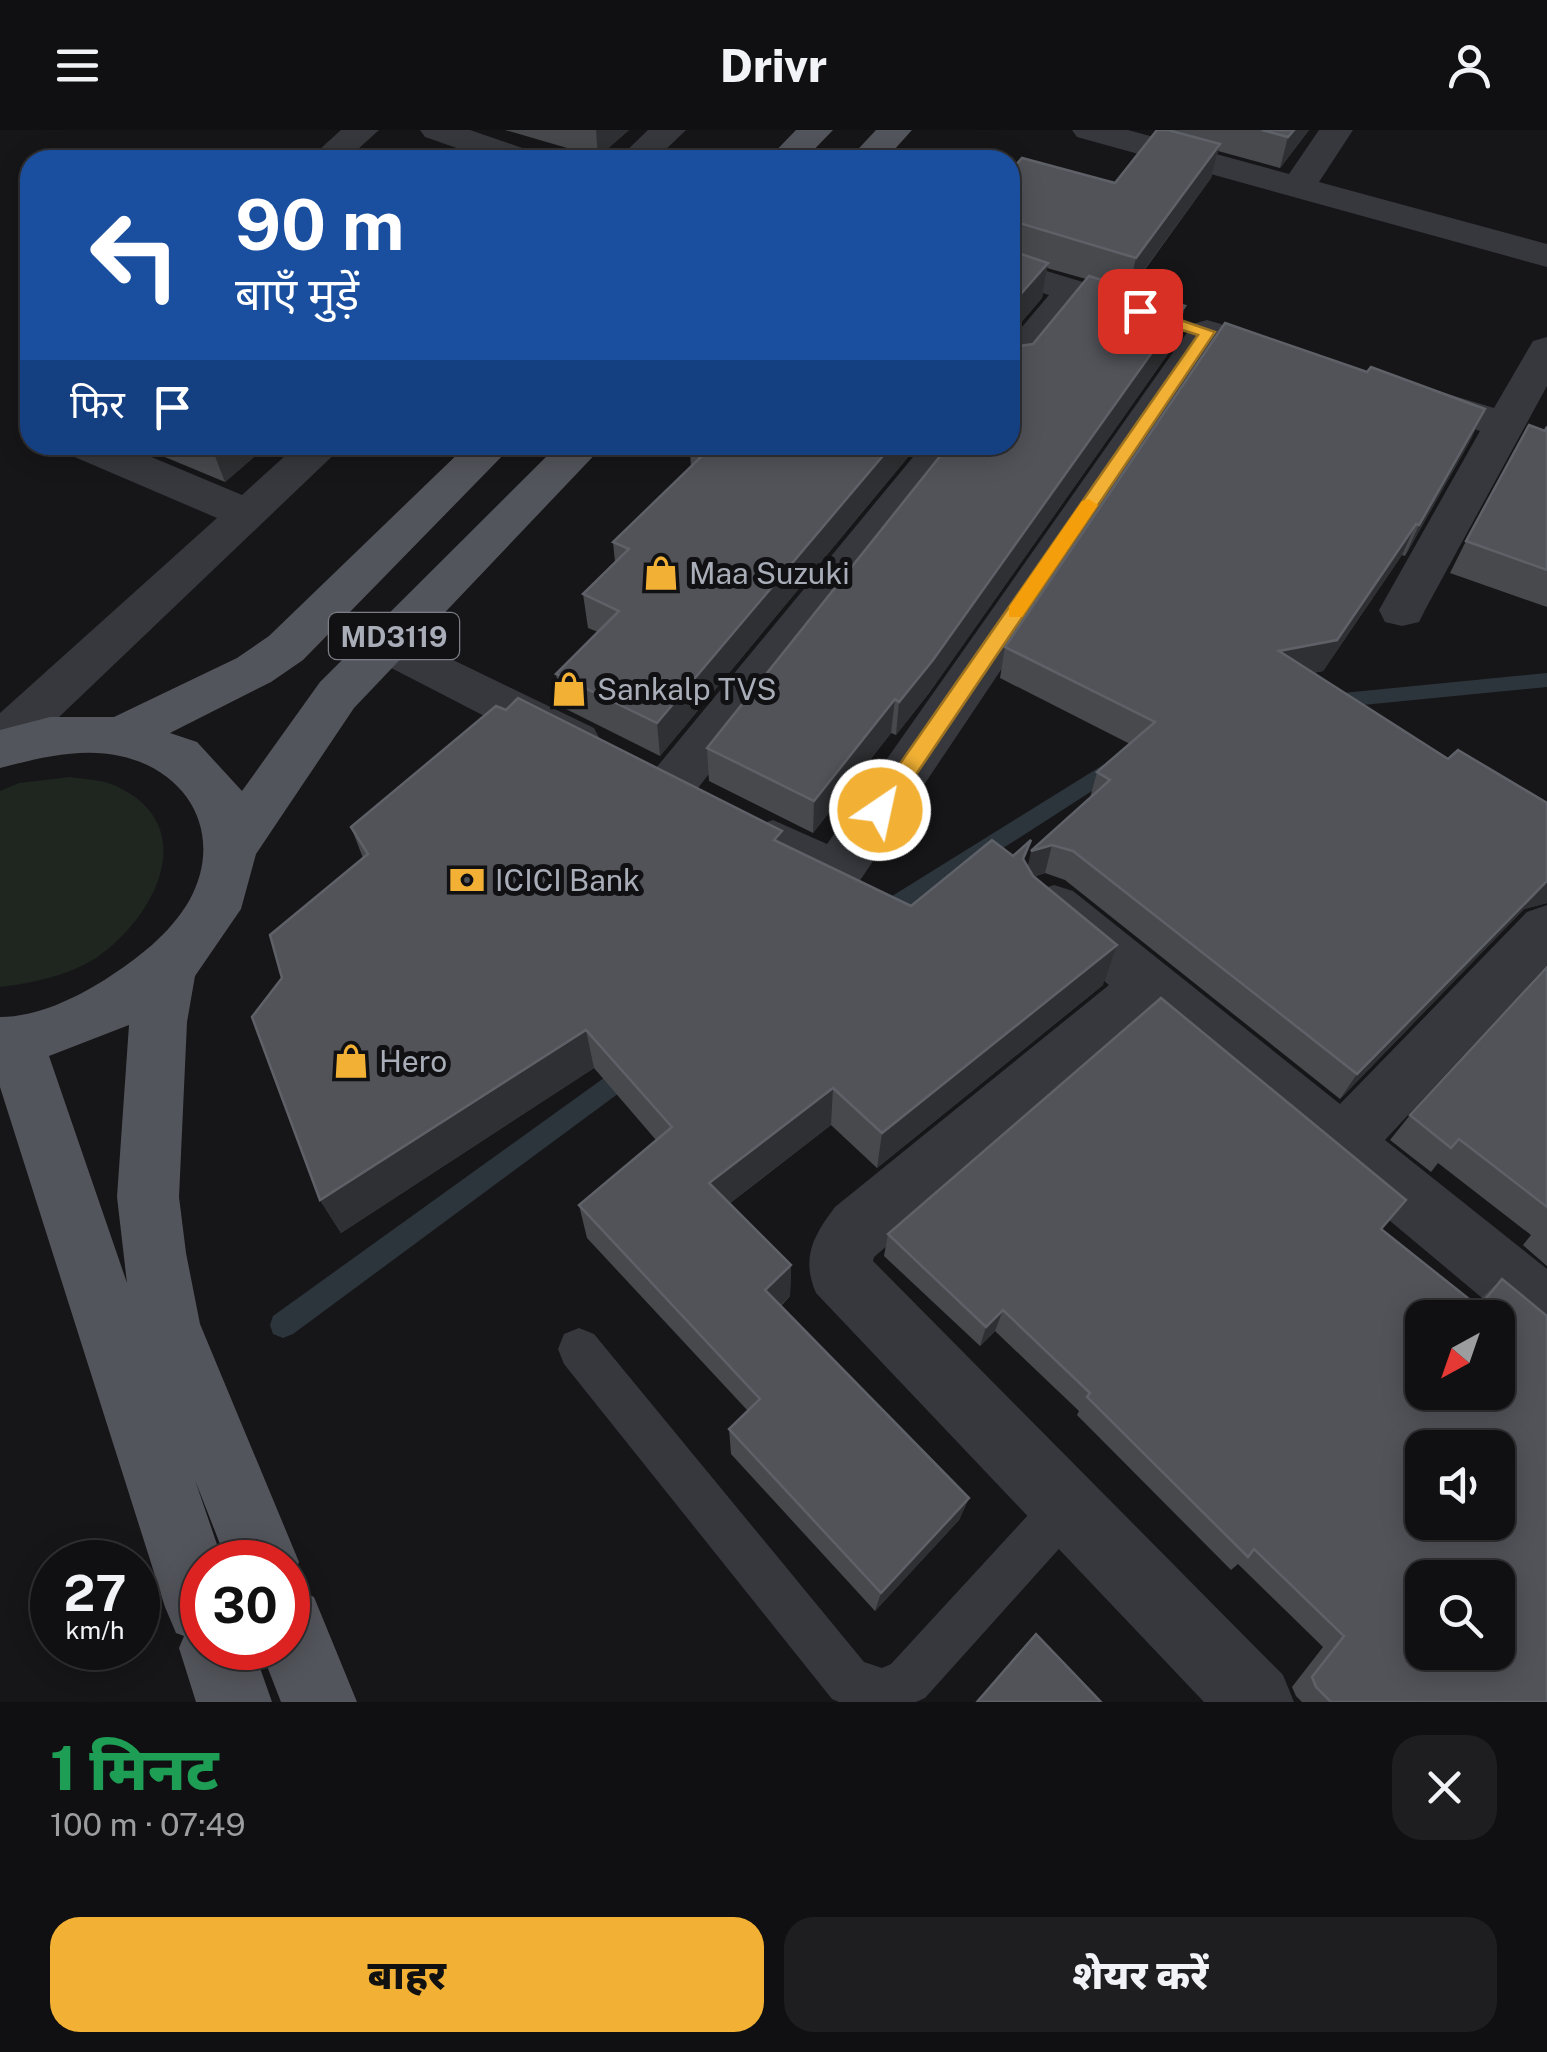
<!DOCTYPE html>
<html lang="hi">
<head>
<meta charset="utf-8">
<style>
  :root { --surface:#101012; --page:#1e1e20; --text:#f1f3f6; --muted:#9c9d9f; --line:#303032; --accent:#f2b134 }
  body { margin:0; font-family:"Public Sans","Noto Sans Devanagari",sans-serif; background:var(--page); color:var(--text); height:100vh; display:flex; flex-direction:column; font-size:38px; white-space:nowrap }
  * { box-sizing:border-box; margin:0 }
  p { font-size:32px; color:var(--muted) }
  .icon { flex:none; width:55px; height:55px; fill:none; stroke:currentColor; stroke-width:2; stroke-linecap:round; stroke-linejoin:round }
  .map { position:relative; height:1572px; overflow:hidden }
  .panel { display:flex; flex-direction:column; background:var(--surface); flex:1 }
  .panel>* { flex:none }
  .hud { position:absolute; left:20px; top:20px; width:1000px; height:305px; border-radius:30px; box-shadow:0 5px 25px #0003,0 0 0 2px var(--line); background:#1a4fa0; color:#fff; overflow:hidden }
  .needle { width:65px; rotate:220deg }
  .buttons { position:absolute; left:1405px; top:1170px; display:grid; gap:20px }
  .buttons a { display:grid; place-items:center; width:110px; height:110px; border-radius:20px; background:var(--surface); box-shadow:0 5px 25px #0003,0 0 0 2px var(--line); font-size:50px }
  .speed { position:absolute; left:30px; top:1410px; display:flex; gap:20px; font-size:50px; font-weight:700; text-align:center }
  .speed>* { display:grid; place-content:center; width:130px; height:130px; border-radius:50%; background:var(--surface); box-shadow:0 5px 25px #0003,0 0 0 2px var(--line); line-height:1 }
  .speed small { font-size:25px; font-weight:400 }
  .speed .limit { border:15px solid #d22; background:#fff; color:#111 }
  .pin { position:absolute; display:grid; place-items:center; width:85px; height:85px; color:#fff; margin:-42px; border-radius:20px; box-shadow:0 5px 15px #0006 }
  .me { position:absolute; width:110px; margin:-55px; rotate:34deg; stroke-linejoin:round; filter:drop-shadow(0 0 8px #0008) }
  .turn { display:flex; align-items:center; gap:35px; height:210px; padding:0 50px; font-size:45px }
  .turn .icon { width:130px; height:130px; stroke-width:2.5 }
  .turn b { display:block; font-size:70px; line-height:85px }
  .then { display:flex; align-items:center; height:95px; padding:0 50px; background:#0003; gap:20px; font-size:38px }
  .round { display:grid; place-items:center; flex:none; width:105px; height:105px; border-radius:30px; background:var(--page) }
  .head { display:flex; align-items:center; justify-content:space-between; height:170px; padding:0 50px }
  h1 { font-size:60px; font-weight:800; line-height:75px; color:#1e9e55 }
  .action { display:flex; gap:20px; margin-top:auto; padding:20px 50px }
  .action a { flex:1; height:115px; border-radius:30px; background:var(--accent); color:#111; font-size:40px; font-weight:800; line-height:115px; text-align:center }
  .action a+a { background:var(--page); color:var(--text) }
  header { display:flex; justify-content:space-between; align-items:center; height:130px; padding:0 50px; background:var(--surface); font-size:45px; font-weight:800 }
  .map>svg:first-child { display:block }
  .green { fill:#1e261f }
  .lines { fill:none; stroke-linecap:round; stroke-linejoin:round }
  .stream { fill:#2c353c; fill-rule:evenodd }
  .service { fill:#37383d; fill-rule:evenodd }
  .minor { fill:#37383d; fill-rule:evenodd }
  .primary { fill:#53555c; fill-rule:evenodd }
  .wall { fill:#47494d; fill-rule:evenodd }
  .shaded-wall { fill:#2f3033 }
  .building { fill:#525359; stroke:#5f6168; stroke-width:2.5; fill-rule:evenodd }
  .route { fill:#f2b134; stroke:#9d7322; stroke-width:2.5 }
  .slow { fill:#f59e0b }
  .labels { text-anchor:middle; dominant-baseline:central; stroke-width:10; stroke-linejoin:round; paint-order:stroke }
  .shield { fill:#111113; stroke:#7b7e86; stroke-width:2.5 }
  .shield-label { font-size:28px; font-weight:bold; fill:#a8adb8 }
  .poi-label { font-size:30px; fill:#a8adb8; stroke:#111113; text-anchor:start }
</style>
</head>
<body>
<header><svg class="icon" aria-label="menu" viewBox="0 0 24 24"><path d="M4 6h16M4 12h16M4 18h16"/></svg>Drivr<svg class="icon" aria-label="person" viewBox="0 0 24 24"><circle cx="12" cy="8" r="4"/><path d="M4 21q1-7 8-7t8 7"/></svg></header>
<div class="map">
<svg width="1547" height="1572" viewBox="0 0 1547 1572">
  <rect width="100%" height="100%" fill="#161618"/>
  <path class="green" d="M 70,647 C 85,649 103,650 116,656 C 203,696 155,788 96,828 C 67,846 33,853 0,857 L 0,661 L 19,653 Z"/>
  <g class="lines">
    <g class="stream">
      <path d="M 1547,543 L 1547,557 L 1322,579 L 1312,572 L 1322,565 Z"/>
      <path d="M 1119,625 L 1126,627 L 1129,633 L 1126,639 L 884,795 L 868,795 L 865,788 L 868,781 Z"/>
      <path d="M 633,927 L 642,930 L 645,938 L 642,946 L 293,1204 L 283,1208 L 273,1204 L 270,1195 L 273,1186 Z"/>
    </g>
    <path class="service" d="M 579,1198 L 594,1204 L 864,1532 L 882,1538 L 891,1534 L 1052,1359 L 1068,1353 L 1084,1359 L 1090,1375 L 1084,1391 L 925,1568 L 916,1572 L 839,1572 L 832,1569 L 564,1234 L 558,1219 L 564,1204 Z"/>
    <g class="minor">
      <path d="M 341,0 L 379,0 L 346,30 L 308,30 Z"/>
      <path d="M 420,0 L 470,0 L 537,23 L 542,30 L 491,30 L 425,7 Z"/>
      <path d="M 648,0 L 686,0 L 655,30 L 617,30 Z"/>
      <path d="M 1072,0 L 1128,0 L 1289,44 L 1319,0 L 1353,0 L 1319,52 L 1547,114 L 1547,137 L 1077,7 Z"/>
      <path d="M 1010,130 L 1162,176 L 1168,184 L 1162,192 L 1148,196 L 1081,176 L 1024,246 L 1010,249 L 1010,211 L 1049,165 L 1010,153 Z"/>
      <path d="M 1207,190 L 1221,194 L 1227,202 L 855,758 L 836,765 L 754,726 L 746,711 L 754,696 L 773,690 L 827,714 L 1193,194 Z"/>
      <path d="M 1547,207 L 1547,256 L 1425,480 L 1419,492 L 1402,496 L 1385,492 L 1379,480 L 1480,301 L 1397,275 L 1391,266 L 1397,257 L 1412,253 L 1494,278 L 1533,211 Z"/>
      <path d="M 64,315 L 123,315 L 242,365 L 297,315 L 344,315 L 36,609 L 18,615 L 0,609 L 0,583 L 217,388 L 70,325 Z"/>
      <path d="M 923,315 L 967,315 L 687,672 L 669,678 L 651,672 L 643,658 L 651,644 Z"/>
      <path d="M 385,497 L 594,598 L 601,611 L 594,624 L 576,630 L 558,624 L 368,526 L 361,514 L 368,502 Z"/>
      <path d="M 1054,755 L 1073,761 L 1340,974 L 1527,782 L 1547,775 L 1547,835 L 1385,1010 L 1547,1139 L 1547,1212 L 1524,1203 L 1150,890 L 874,1127 L 873,1131 L 1283,1545 L 1294,1572 L 1204,1572 L 816,1163 C 801,1128 813,1106 835,1077 L 1109,855 L 1035,793 L 1027,777 L 1035,761 Z"/>
    </g>
    <g class="primary">
      <path d="M 796,0 L 833,0 L 804,30 L 767,30 Z"/>
      <path d="M 876,0 L 912,0 L 885,30 L 848,30 Z"/>
      <path d="M 467,315 L 513,315 L 303,530 L 271,552 L 170,603 L 197,612 L 242,661 L 320,552 L 558,315 L 604,315 L 354,578 L 256,724 L 241,779 L 195,846 L 187,892 L 179,1067 L 186,1123 L 200,1194 L 299,1432 L 289,1456 L 314,1467 L 357,1572 L 281,1572 L 260,1518 L 288,1518 L 288,1432 L 227,1432 L 195,1350 L 223,1432 L 202,1432 L 202,1518 L 253,1518 L 272,1572 L 196,1572 L 179,1518 L 184,1506 L 176,1503 L 165,1477 L 0,957 L 0,887 C 37,887 76,868 106,849 C 138,828 169,805 189,771 C 225,706 190,641 120,626 C 81,617 38,628 0,638 L 0,600 L 50,587 L 114,587 L 237,528 L 269,506 ZM 129,895 L 117,1067 L 127,1153 L 49,926 Z"/>
    </g>
  </g>
  <g class="wall">
    <path d="M 505,0 L 629,0 L 598,27 Z"/>
    <path d="M 1172,0 L 1309,0 L 1280,38 L 1218,21 L 1211,48 L 1131,159 L 1185,176 L 1177,211 L 929,563 L 896,605 L 891,603 L 813,703 L 709,651 L 707,618 L 1010,315 L 1010,41 L 1115,53 ZM 1047,138 L 1086,149 L 1033,214 L 1013,217 L 1013,202 L 1042,168 Z"/>
    <path d="M 1367,242 L 1485,279 L 1470,311 L 1405,426 L 1402,425 L 1323,541 L 1313,543 L 1448,629 L 1547,673 L 1547,773 L 1524,779 L 1340,969 L 1065,750 L 1045,743 L 1033,747 L 1103,855 L 877,1038 L 831,995 L 729,1074 L 791,1135 L 790,1166 L 781,1176 L 969,1368 L 959,1390 L 875,1481 L 731,1324 L 729,1299 L 748,1281 L 587,1108 L 579,1075 L 656,1010 L 594,938 L 341,1103 L 320,1070 L 282,848 L 363,728 L 351,697 L 781,714 L 911,776 L 1013,726 L 1026,733 L 1028,737 L 1090,668 L 1097,642 L 1130,614 L 1000,548 L 1005,517 Z"/>
    <path d="M 1547,295 L 1547,477 L 1450,443 L 1466,411 Z"/>
    <path d="M 146,315 L 268,315 L 225,352 L 148,320 Z"/>
    <path d="M 918,315 L 660,626 L 562,577 L 556,544 L 598,502 L 588,498 L 583,464 L 615,432 L 613,412 L 691,337 L 690,322 Z"/>
    <path d="M 1547,837 L 1547,1136 L 1523,1115 L 1531,1105 L 1438,1033 L 1431,1042 L 1390,1010 L 1410,985 Z"/>
    <path d="M 1381,1099 L 1475,1174 L 1502,1149 L 1547,1572 L 1302,1572 L 1296,1566 L 1292,1557 L 1323,1517 L 1238,1434 L 1231,1440 L 1077,1285 L 1079,1281 L 995,1201 L 980,1216 L 884,1126 L 888,1104 Z"/>
  </g>
  <g class="shaded-wall">
    <path d="M 596,0 L 629,0 L 598,27 Z"/>
    <path d="M 1294,0 L 1309,0 L 1280,38 L 1288,7 Z"/>
    <path d="M 1220,14 L 1211,48 L 1128,162 L 1136,128 Z"/>
    <path d="M 1016,92 L 1011,126 L 1011,96 Z"/>
    <path d="M 1048,133 L 1042,168 L 1010,205 L 1012,174 Z"/>
    <path d="M 1185,176 L 1177,211 L 929,563 L 896,605 L 899,572 Z"/>
    <path d="M 1485,279 L 1470,311 L 1405,426 L 1419,395 Z"/>
    <path d="M 220,315 L 268,315 L 225,352 L 213,321 Z"/>
    <path d="M 892,315 L 918,315 L 660,626 L 657,593 Z"/>
    <path d="M 1416,394 L 1402,425 L 1323,541 L 1267,552 L 1279,521 Z"/>
    <path d="M 895,569 L 891,603 L 813,703 L 814,671 Z"/>
    <path d="M 1052,715 L 1045,743 L 1025,749 L 1031,721 Z"/>
    <path d="M 1545,751 L 1547,751 L 1547,773 L 1524,779 L 1340,969 L 1357,944 Z"/>
    <path d="M 1117,815 L 1103,855 L 877,1038 L 882,1003 Z"/>
    <path d="M 586,900 L 594,938 L 341,1103 L 320,1070 Z"/>
    <path d="M 833,958 L 831,995 L 712,1087 L 709,1053 Z"/>
    <path d="M 791,1135 L 790,1166 L 765,1190 L 765,1160 Z"/>
    <path d="M 1003,1180 L 995,1201 L 980,1216 L 986,1197 Z"/>
    <path d="M 969,1368 L 959,1390 L 875,1481 L 881,1463 Z"/>
  </g>
  <g class="building">
    <path d="M 1157,0 L 1168,0 L 1220,14 L 1136,128 L 1016,92 L 1011,96 L 1012,121 L 1048,133 L 1012,174 L 1013,217 L 1033,214 L 1089,146 L 1185,176 L 933,530 L 899,572 L 895,569 L 814,671 L 707,618 L 949,315 L 1010,315 L 1010,41 L 1022,28 L 1115,53 Z"/>
    <path d="M 1262,0 L 1294,0 L 1288,7 Z"/>
    <path d="M 1225,193 L 1367,242 L 1371,237 L 1485,279 L 1419,395 L 1416,394 L 1337,510 L 1279,521 L 1448,629 L 1458,620 L 1547,673 L 1547,751 L 1357,944 L 1073,721 L 1052,715 L 1031,721 L 1110,650 L 1097,642 L 1155,592 L 1005,517 Z"/>
    <path d="M 1529,295 L 1545,301 L 1547,297 L 1547,440 L 1466,411 Z"/>
    <path d="M 199,315 L 220,315 L 213,321 Z"/>
    <path d="M 698,315 L 892,315 L 657,593 L 556,544 L 619,481 L 583,464 L 629,419 L 613,412 L 701,327 L 690,322 Z"/>
    <path d="M 518,568 L 782,701 L 774,710 L 911,776 L 992,710 L 1013,726 L 1031,710 L 1023,729 L 1033,746 L 1117,815 L 882,1003 L 833,958 L 709,1053 L 791,1135 L 765,1160 L 969,1368 L 881,1463 L 729,1299 L 760,1269 L 579,1075 L 672,997 L 586,900 L 320,1070 L 252,887 L 282,848 L 270,805 L 368,724 L 351,697 L 496,576 L 506,580 Z"/>
    <path d="M 1547,837 L 1547,1077 L 1459,1009 L 1451,1018 L 1410,985 Z"/>
    <path d="M 1161,868 L 1406,1070 L 1381,1099 L 1479,1177 L 1502,1149 L 1547,1186 L 1547,1572 L 1331,1572 L 1316,1557 L 1312,1547 L 1344,1506 L 1254,1419 L 1248,1427 L 1087,1267 L 1090,1263 L 1003,1180 L 986,1197 L 888,1104 ZM 1422,1188 L 1498,1188 L 1498,1262 L 1422,1262 ZM 1422,1318 L 1498,1318 L 1498,1392 L 1422,1392 ZM 1422,1448 L 1498,1448 L 1498,1522 L 1422,1522 Z"/>
    <path d="M 1036,1504 L 1101,1572 L 977,1572 Z"/>
  </g>
  <path class="route" d="M 1135,178 L 1146,178 L 1215,202 L 888,686 L 872,686 L 869,680 L 872,674 L 1198,205 L 1135,185 Z"/>
  <path class="slow" d="M 1089,369 L 1098,375 L 1022,487 L 1009,487 L 1009,477 L 1082,371 Z"/>
  <defs>
    <symbol id="shop-bare" viewBox="-9 -9 18 18"><path d="M-5-2.5h2.3a2.7 3.5 0 0 1 5.4 0H5L5.5 6h-11ZM-1.5-2.5h3a1.5 2.3 0 0 0-3 0Z" fill="#f2b134" stroke="#111113" stroke-width="2.5" paint-order="stroke"/></symbol>
    <symbol id="bank-bare" viewBox="-9 -9 18 18"><path d="M-6-4H6V4H-6ZM0-2.3a2.3 2.3 0 1 0 0 4.6a2.3 2.3 0 1 0 0-4.6Z" fill="#f2b134" stroke="#111113" stroke-width="2.5" paint-order="stroke"/></symbol>
  </defs>
  <g fill-rule="evenodd">
    <use href="#shop-bare" x="636" y="418" width="50" height="50"/>
    <use href="#shop-bare" x="544" y="534" width="50" height="50"/>
    <use href="#bank-bare" x="442" y="725" width="50" height="50"/>
    <use href="#shop-bare" x="326" y="906" width="50" height="50"/>
  </g>
  <g class="labels">
    <rect class="shield" x="329" y="483" width="130" height="46" rx="8"/>
    <g class="shield-label">
      <text x="394" y="506">MD3119</text>
    </g>
    <g class="poi-label">
      <text x="689" y="443">Maa Suzuki</text>
      <text x="597" y="559">Sankalp TVS</text>
      <text x="495" y="750">ICICI Bank</text>
      <text x="379" y="931">Hero</text>
    </g>
  </g>
</svg>
<div class="buttons">
<a><svg class="needle" viewBox="-14 -14 28 28"><path d="M0-13l5 13h-10z" fill="#e53935"/><path d="M0 13l5-13h-10z" fill="#9c9d9f"/></svg></a>
<a><svg class="icon" aria-label="sound" viewBox="0 0 24 24"><path d="M4 9h4l5-4v14l-5-4H4zM17 9q2 3 0 6"/></svg></a>
<a><svg class="icon" aria-label="search" viewBox="0 0 24 24"><circle cx="10" cy="10" r="6"/><path d="M15 15l6 6"/></svg></a>
</div>
<div class="speed"><div>27<small>km/h</small></div><div class="limit">30</div></div>
<div class="pin" style="left:1140px;top:181px;background:#d93025"><svg class="icon" aria-label="arrive" viewBox="0 0 24 24"><path d="M6 21V4h12l-3 4 3 4H6"/></svg></div>
<svg class="me" style="left:880px;top:680px" viewBox="-20 -20 40 40"><circle r="17" fill="#f2b134" stroke="#fff" stroke-width="3"/><path d="M0-11L8 9 0 5-8 9z" fill="#fff"/></svg>
<div class="hud">
<div class="turn"><svg class="icon" aria-label="left" viewBox="0 0 24 24"><path d="M17 20v-9H6M10 6l-5 5 5 5"/></svg><div><b>90 m</b>बाएँ मुड़ें</div></div>
<div class="then">फिर<svg class="icon" aria-label="arrive" viewBox="0 0 24 24"><path d="M6 21V4h12l-3 4 3 4H6"/></svg></div>
</div>
</div>
<section class="panel">
<div class="head"><div><h1>1 मिनट</h1><p>100 m · 07:49</p></div><a class="round"><svg class="icon" aria-label="close" viewBox="0 0 24 24"><path d="M6 6l12 12M18 6L6 18"/></svg></a></div>
<div class="action"><a>बाहर</a><a>शेयर करें</a></div>
</section>
</body>
</html>
